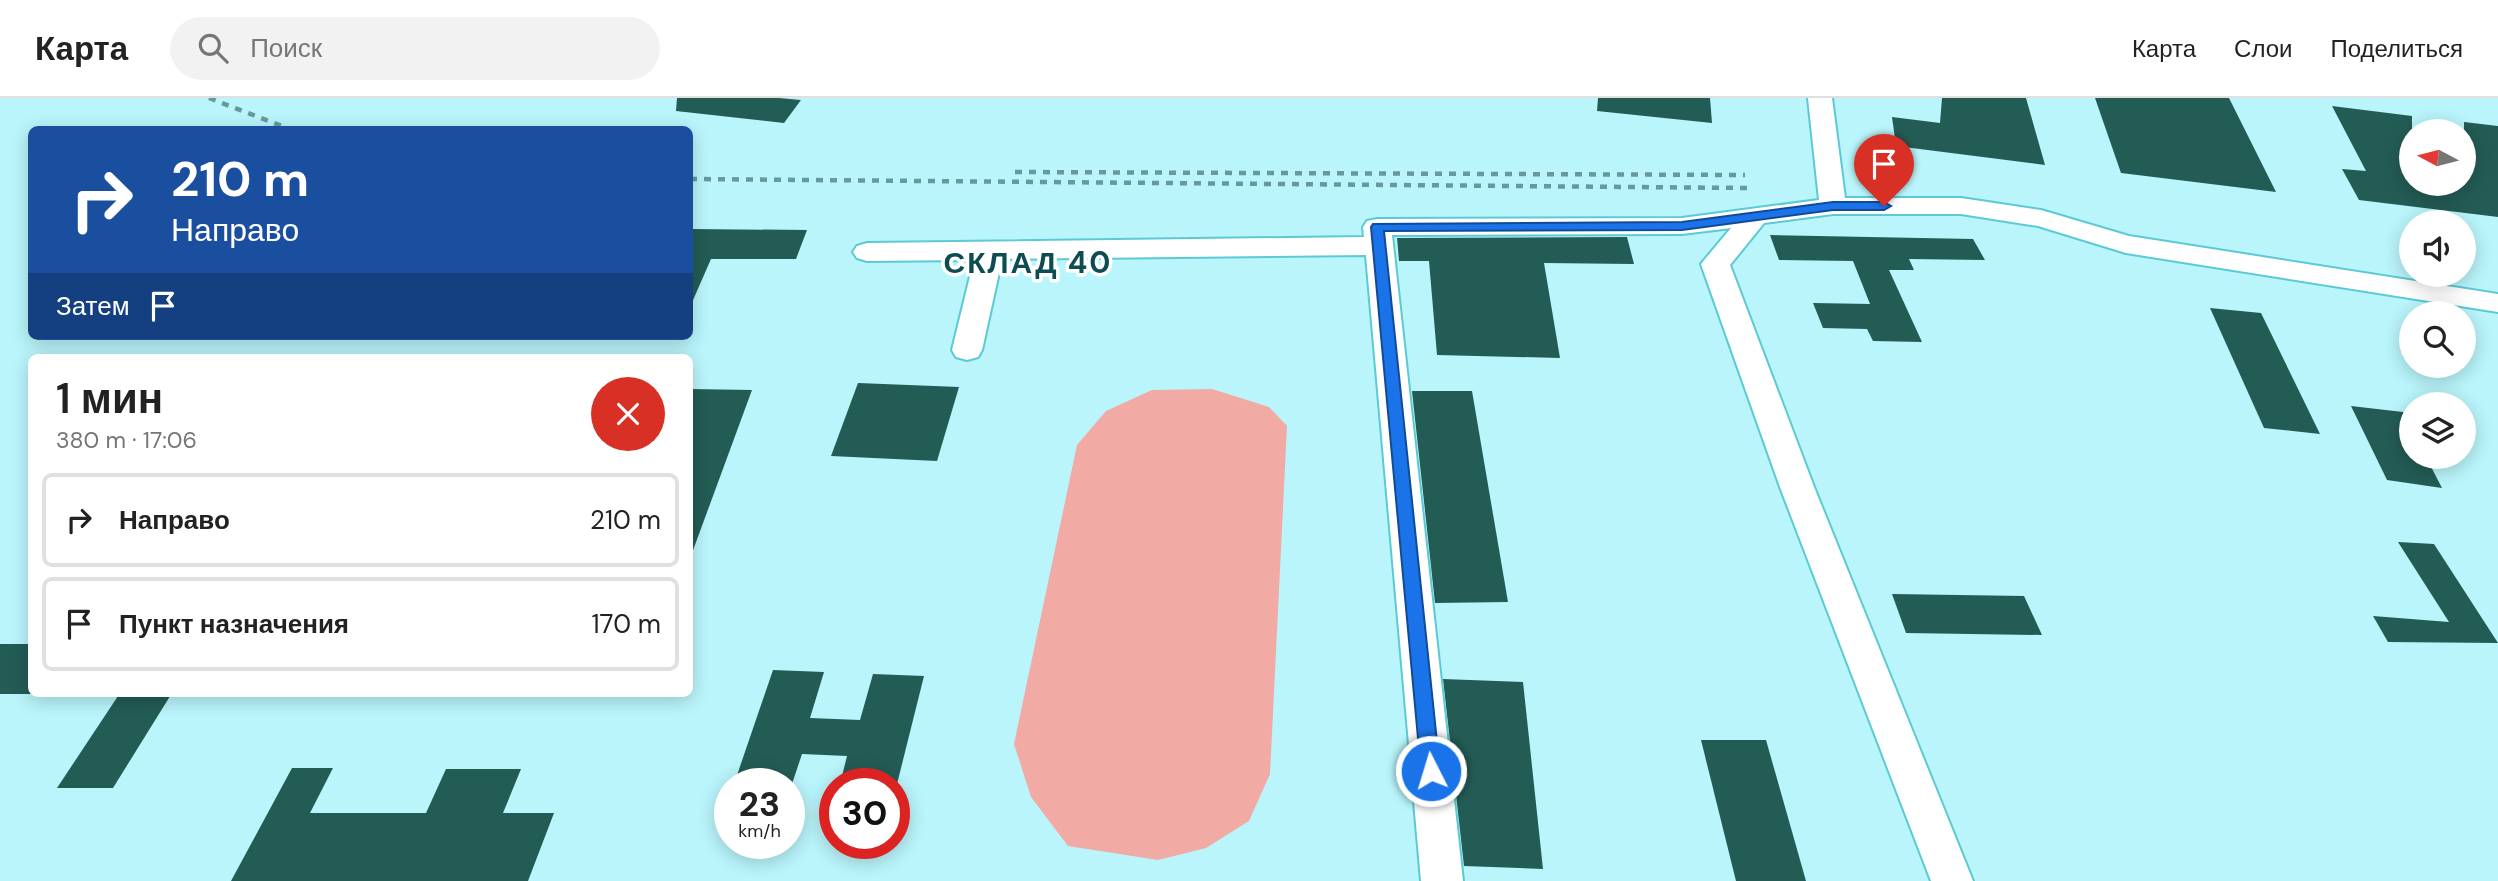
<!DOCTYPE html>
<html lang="ru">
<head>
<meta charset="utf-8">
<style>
  :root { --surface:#fff; --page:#f2f2f2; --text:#222; --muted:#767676; --line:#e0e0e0 }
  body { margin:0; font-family:"DM Sans",sans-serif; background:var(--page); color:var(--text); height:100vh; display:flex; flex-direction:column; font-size:26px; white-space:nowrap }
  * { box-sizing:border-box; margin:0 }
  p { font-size:23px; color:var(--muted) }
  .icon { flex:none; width:38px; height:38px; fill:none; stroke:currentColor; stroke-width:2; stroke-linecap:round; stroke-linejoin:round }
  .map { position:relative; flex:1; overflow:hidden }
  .side { position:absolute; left:28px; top:256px; width:665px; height:343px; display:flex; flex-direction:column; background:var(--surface); border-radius:10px; box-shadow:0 4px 18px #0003 }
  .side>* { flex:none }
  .top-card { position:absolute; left:28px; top:28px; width:665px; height:214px; border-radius:10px; box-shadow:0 4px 18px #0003; background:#1a4fa0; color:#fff; overflow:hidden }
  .needle { width:46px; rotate:277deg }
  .tools { position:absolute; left:2399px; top:21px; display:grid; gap:14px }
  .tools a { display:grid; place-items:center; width:77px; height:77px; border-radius:50%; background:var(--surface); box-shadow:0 4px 18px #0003; font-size:35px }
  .speed { position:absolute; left:714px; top:670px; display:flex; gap:14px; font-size:35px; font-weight:700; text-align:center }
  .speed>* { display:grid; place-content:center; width:91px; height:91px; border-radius:50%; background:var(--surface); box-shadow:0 4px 18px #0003; line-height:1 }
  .speed small { font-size:18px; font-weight:400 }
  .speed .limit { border:10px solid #d22; background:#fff; color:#111 }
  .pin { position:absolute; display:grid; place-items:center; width:60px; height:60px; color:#fff; margin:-72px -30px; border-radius:50% 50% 50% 0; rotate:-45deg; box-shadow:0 0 7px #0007 }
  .pin .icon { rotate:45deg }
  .me { position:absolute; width:77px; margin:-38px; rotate:355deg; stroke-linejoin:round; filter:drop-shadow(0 0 5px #0008) }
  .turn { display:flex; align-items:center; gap:24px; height:147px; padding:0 28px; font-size:32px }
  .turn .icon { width:91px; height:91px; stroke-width:2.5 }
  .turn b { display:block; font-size:49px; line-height:60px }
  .then { display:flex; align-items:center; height:66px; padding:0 28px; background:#0003; gap:14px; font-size:26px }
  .round { display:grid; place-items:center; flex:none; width:74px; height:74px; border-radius:37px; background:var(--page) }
  .headline { display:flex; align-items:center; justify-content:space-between; height:119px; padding:0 28px }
  h1 { font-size:42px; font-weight:600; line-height:52px }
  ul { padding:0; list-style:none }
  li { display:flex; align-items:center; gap:21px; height:94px; margin:0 14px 10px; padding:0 14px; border:4px solid var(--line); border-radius:10px }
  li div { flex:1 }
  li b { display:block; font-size:26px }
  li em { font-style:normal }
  header { display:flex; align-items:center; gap:42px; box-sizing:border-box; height:98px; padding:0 35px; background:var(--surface); border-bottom:2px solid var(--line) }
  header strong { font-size:33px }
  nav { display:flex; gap:38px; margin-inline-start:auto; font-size:24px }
  .search { width:490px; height:63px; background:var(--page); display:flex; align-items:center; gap:18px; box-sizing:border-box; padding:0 24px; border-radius:38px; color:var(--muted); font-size:26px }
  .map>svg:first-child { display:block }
  .green { fill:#f2aaa5 }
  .building { fill:#235c55 }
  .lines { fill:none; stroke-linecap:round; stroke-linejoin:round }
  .minor-casing { stroke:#5ccad4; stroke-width:4 }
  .minor { fill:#fff; fill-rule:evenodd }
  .rail { stroke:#67989c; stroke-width:4.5; stroke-dasharray:7 7; stroke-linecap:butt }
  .route { fill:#1a73e8; stroke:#114b97; stroke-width:2 }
  .labels { text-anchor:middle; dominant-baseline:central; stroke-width:7; stroke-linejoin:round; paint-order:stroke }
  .district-label { font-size:30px; font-weight:bold; letter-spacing:2px; fill:#0d4d52; stroke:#fff }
</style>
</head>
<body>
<header>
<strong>Карта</strong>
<div class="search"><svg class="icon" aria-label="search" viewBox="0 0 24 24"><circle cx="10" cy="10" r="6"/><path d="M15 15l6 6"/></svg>Поиск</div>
<nav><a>Карта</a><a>Слои</a><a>Поделиться</a></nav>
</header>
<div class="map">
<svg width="2498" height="783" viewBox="0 0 2498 783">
  <rect width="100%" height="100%" fill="#b9f5fb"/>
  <path class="green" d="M 1212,291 L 1269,309 L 1287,328 L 1270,676 L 1249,723 L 1206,750 L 1158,762 L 1068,748 L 1031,699 L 1014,646 L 1077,347 L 1106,313 L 1152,292 Z"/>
  <g class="building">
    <path d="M 677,0 L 779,0 L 801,2 L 784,25 L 676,13 Z"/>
    <path d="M 1598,0 L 1710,0 L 1712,25 L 1597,13 Z"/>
    <path d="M 1942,0 L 2026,0 L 2045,67 L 1896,48 L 1892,19 L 1940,25 Z"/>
    <path d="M 2095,0 L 2229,0 L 2276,94 L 2121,75 Z"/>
    <path d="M 2332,8 L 2412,18 L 2412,86 L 2464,86 L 2464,24 L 2498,28 L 2498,119 L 2359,102 L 2342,71 L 2366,73 Z"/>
    <path d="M 690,131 L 807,132 L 796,161 L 711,161 L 690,209 Z"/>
    <path d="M 1770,137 L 1973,141 L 1985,162 L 1909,161 L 1914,172 L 1889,172 L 1922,244 L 1873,243 L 1867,231 L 1823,230 L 1813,205 L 1870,206 L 1853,163 L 1779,162 Z"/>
    <path d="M 1627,139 L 1634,166 L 1544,165 L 1560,260 L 1437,257 L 1429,163 L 1399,163 L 1397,140 Z"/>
    <path d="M 2210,210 L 2261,215 L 2320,336 L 2264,330 Z"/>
    <path d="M 858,285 L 959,289 L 937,363 L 831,358 Z"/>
    <path d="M 690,291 L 752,292 L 692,455 L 690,455 Z"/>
    <path d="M 1412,293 L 1472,293 L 1508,504 L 1435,505 Z"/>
    <path d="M 2351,308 L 2403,314 L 2412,330 L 2412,359 L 2426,359 L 2442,390 L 2387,382 Z"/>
    <path d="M 2398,444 L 2434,446 L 2498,545 L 2388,544 L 2373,518 L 2449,524 Z"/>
    <path d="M 1892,496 L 2024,498 L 2042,537 L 1906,535 Z"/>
    <rect x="0" y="546" width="32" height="50"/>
    <path d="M 773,572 L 824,574 L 810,620 L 860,622 L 873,576 L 924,578 L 897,686 L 840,686 L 847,658 L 802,656 L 792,686 L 734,686 Z"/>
    <path d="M 1443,581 L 1523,584 L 1543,771 L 1464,768 Z"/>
    <path d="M 120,595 L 172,595 L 113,690 L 57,690 Z"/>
    <path d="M 1701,642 L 1766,642 L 1806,783 L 1736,783 Z"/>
    <path d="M 292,670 L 333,670 L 310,715 L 426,715 L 446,671 L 521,671 L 503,715 L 554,715 L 528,783 L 231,783 Z"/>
  </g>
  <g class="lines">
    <defs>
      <path id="minor" d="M 1808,0 L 1832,0 L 1845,100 L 1961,100 L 2041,112 L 2129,138 L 2498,196 L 2498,214 L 2126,155 L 2038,128 L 1961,116 L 1833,116 L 1764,125 L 1730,167 L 1814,389 L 1973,783 L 1931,783 L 1780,389 L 1701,166 L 1731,130 L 1682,136 L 1392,137 L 1463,783 L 1421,783 L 1366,157 L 1002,161 L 982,252 L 978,259 L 967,262 L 956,259 L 952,252 L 974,162 L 867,163 L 857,160 L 853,154 L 857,148 L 867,145 L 1364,139 L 1363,129 L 1367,123 L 1377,121 L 1682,120 L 1819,102 Z"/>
    </defs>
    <use href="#minor" class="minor-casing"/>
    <use href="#minor" class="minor"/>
    <g class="rail">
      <path d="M 209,0 L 292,32"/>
      <path d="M 1015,74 L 1745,77"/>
      <path d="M 690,81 L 1748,90"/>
    </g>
  </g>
  <path class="route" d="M 1833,104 L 1884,104 L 1891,108 L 1884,112 L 1833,112 L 1682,132 L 1384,133 L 1440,673 L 1437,679 L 1431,681 L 1424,679 L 1421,673 L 1371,129 L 1373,126 L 1682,124 Z"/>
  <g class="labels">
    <g class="district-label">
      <text x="1028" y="164">СКЛАД 40</text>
    </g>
  </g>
</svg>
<div class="tools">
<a><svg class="needle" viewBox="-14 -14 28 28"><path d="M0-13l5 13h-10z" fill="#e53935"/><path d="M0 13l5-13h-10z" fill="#767676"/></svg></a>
<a><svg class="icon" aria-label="sound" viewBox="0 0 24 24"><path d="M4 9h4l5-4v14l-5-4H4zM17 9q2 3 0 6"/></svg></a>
<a><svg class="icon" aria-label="search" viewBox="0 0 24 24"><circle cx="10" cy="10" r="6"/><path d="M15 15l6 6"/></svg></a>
<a><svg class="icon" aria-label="layers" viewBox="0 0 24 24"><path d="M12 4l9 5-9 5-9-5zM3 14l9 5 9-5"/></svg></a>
</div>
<div class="speed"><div>23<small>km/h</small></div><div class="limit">30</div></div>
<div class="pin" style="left:1884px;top:108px;background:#d93025"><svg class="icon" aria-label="arrive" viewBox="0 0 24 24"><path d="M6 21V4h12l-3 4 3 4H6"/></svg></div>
<svg class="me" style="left:1431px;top:673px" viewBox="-20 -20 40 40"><circle r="17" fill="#1a73e8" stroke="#fff" stroke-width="3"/><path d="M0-11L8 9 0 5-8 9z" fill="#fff"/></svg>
<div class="top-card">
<div class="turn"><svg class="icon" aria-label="right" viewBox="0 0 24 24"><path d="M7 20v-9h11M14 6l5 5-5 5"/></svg><div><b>210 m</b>Направо</div></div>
<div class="then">Затем<svg class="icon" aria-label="arrive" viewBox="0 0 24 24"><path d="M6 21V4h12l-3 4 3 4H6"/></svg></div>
</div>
<section class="side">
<div class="headline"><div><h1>1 мин</h1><p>380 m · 17:06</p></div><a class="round" style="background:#d93025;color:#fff"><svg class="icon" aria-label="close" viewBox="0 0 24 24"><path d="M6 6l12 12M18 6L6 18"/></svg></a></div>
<ul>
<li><svg class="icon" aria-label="right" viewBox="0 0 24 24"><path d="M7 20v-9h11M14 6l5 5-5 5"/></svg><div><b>Направо</b></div><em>210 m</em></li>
<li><svg class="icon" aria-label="arrive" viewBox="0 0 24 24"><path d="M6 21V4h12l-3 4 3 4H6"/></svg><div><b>Пункт назначения</b></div><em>170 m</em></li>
</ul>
</section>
</div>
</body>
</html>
